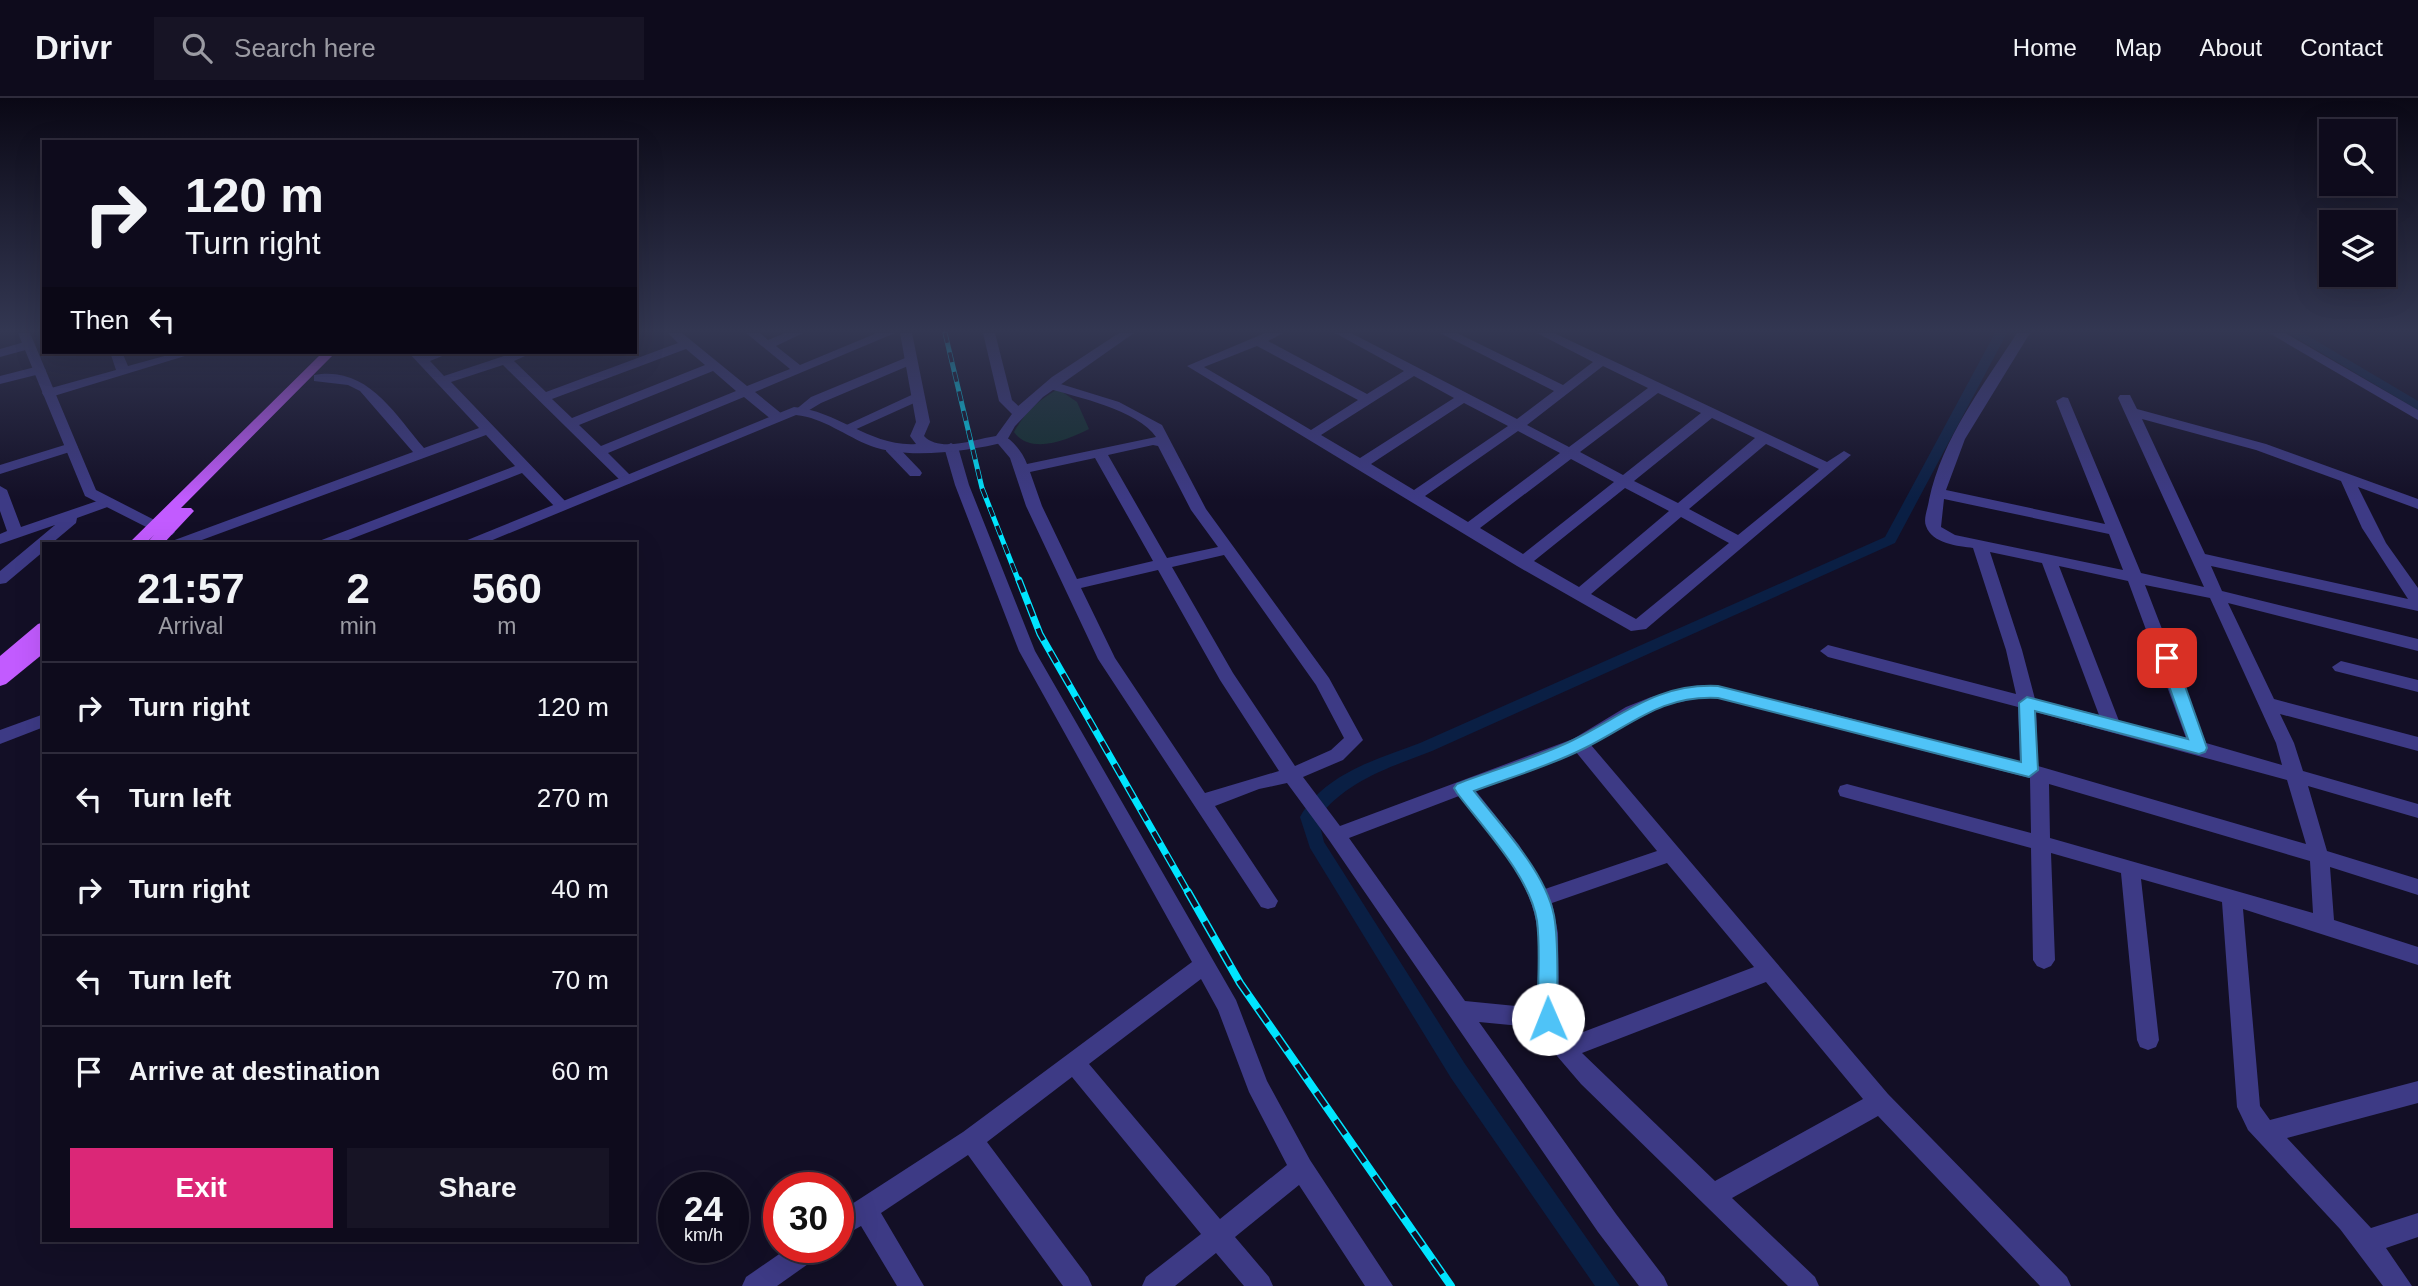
<!DOCTYPE html>
<html lang="en">
<head>
<meta charset="utf-8">
<style>
  :root { --surface:#0e0b1c; --page:#171425; --text:#f1f3f6; --muted:#9b9ba3; --line:#2e2b3b; --accent:#db2777 }
  body { margin:0; font-family:Helvetica,sans-serif; background:var(--page); color:var(--text); height:100vh; display:flex; flex-direction:column; font-size:26px; white-space:nowrap }
  * { box-sizing:border-box; margin:0 }
  p { font-size:23px; color:var(--muted) }
  .icon { flex:none; width:38px; height:38px; fill:none; stroke:currentColor; stroke-width:2; stroke-linecap:round; stroke-linejoin:round }
  .map { position:relative; flex:1; overflow:hidden }
  .drawer { position:absolute; left:42px; top:444px; width:595px; height:700px; display:flex; flex-direction:column; background:var(--surface); border-radius:0px; box-shadow:0 7px 28px #0002,0 0 0 2px var(--line) }
  .drawer>* { flex:none }
  .hud { position:absolute; left:42px; top:42px; width:595px; height:214px; border-radius:0px; box-shadow:0 7px 28px #0002,0 0 0 2px var(--line); background:#0e0b1c; color:var(--text); overflow:hidden }
  .controls { position:absolute; left:2319px; top:21px; display:grid; gap:14px }
  .controls a { display:grid; place-items:center; width:77px; height:77px; border-radius:0px; background:var(--surface); box-shadow:0 7px 28px #0002,0 0 0 2px var(--line); font-size:35px }
  .speed { position:absolute; left:658px; top:1074px; display:flex; gap:14px; font-size:35px; font-weight:700; text-align:center }
  .speed>* { display:grid; place-content:center; width:91px; height:91px; border-radius:50%; background:var(--surface); box-shadow:0 7px 28px #0002,0 0 0 2px var(--line); line-height:1 }
  .speed small { font-size:18px; font-weight:400 }
  .speed .limit { border:10px solid #d22; background:#fff; color:#111 }
  .pin { position:absolute; display:grid; place-items:center; width:60px; height:60px; color:#fff; margin:-30px; border-radius:14px; box-shadow:0 4px 10px #0006 }
  .me { position:absolute; width:77px; margin:-38px; rotate:359deg; stroke-linejoin:round; filter:drop-shadow(0 0 5px #0008) }
  .turn { display:flex; align-items:center; gap:24px; height:147px; padding:0 28px; font-size:32px }
  .turn .icon { width:91px; height:91px; stroke-width:2.5 }
  .turn b { display:block; font-size:49px; line-height:60px }
  .then { display:flex; align-items:center; height:66px; padding:0 28px; background:#0003; gap:14px; font-size:26px }
  .eta { display:flex; justify-content:space-evenly; align-items:center; height:119px; text-align:center }
  .eta b { font-size:42px; font-weight:600; line-height:49px }
  .button { display:flex; gap:14px; margin-top:auto; padding:14px 28px }
  .button a { flex:1; height:80px; border-radius:0px; background:var(--accent); color:#fff; font-size:28px; font-weight:600; line-height:80px; text-align:center }
  .button a+a { background:var(--page); color:var(--text) }
  ul { padding:0; list-style:none }
  li { display:flex; align-items:center; gap:21px; height:91px; padding:0 28px; border-top:2px solid var(--line) }
  li div { flex:1 }
  li b { display:block; font-size:26px }
  li em { font-style:normal }
  header { display:flex; align-items:center; gap:42px; box-sizing:border-box; height:98px; padding:0 35px; background:var(--surface); border-bottom:2px solid var(--line) }
  header strong { font-size:33px }
  nav { display:flex; gap:38px; margin-inline-start:auto; font-size:24px }
  .search { width:490px; height:63px; background:var(--page); display:flex; align-items:center; gap:18px; box-sizing:border-box; padding:0 24px; border-radius:0px; color:var(--muted); font-size:26px }
  .map>svg:first-child { display:block }
  .green { fill:#12302f }
  .lines { fill:none; stroke-linecap:round; stroke-linejoin:round }
  .canal { fill:#0a1f44; fill-rule:evenodd }
  .minor { fill:#3d3a85; fill-rule:evenodd }
  .tertiary { fill:#3d3a85; fill-rule:evenodd }
  .primary { fill:#c25bff; fill-rule:evenodd }
  .rail-far2-casing { stroke:#00e5ff; stroke-width:5 }
  .rail-far1-casing { stroke:#00e5ff; stroke-width:7 }
  .rail-casing { stroke:#00e5ff; stroke-width:8 }
  .rail-far2 { stroke:#130f26; stroke-width:3.5; stroke-dasharray:10; stroke-linecap:butt }
  .rail-far1 { stroke:#130f26; stroke-width:4.5; stroke-dasharray:13; stroke-linecap:butt }
  .rail { stroke:#130f26; stroke-width:5; stroke-dasharray:17; stroke-linecap:butt }
  .route { fill:#4fc3f7; stroke:#337fa1; stroke-width:2 }
</style>
</head>
<body>
<header>
<strong>Drivr</strong>
<div class="search"><svg class="icon" aria-label="search" viewBox="0 0 24 24"><circle cx="10" cy="10" r="6"/><path d="M15 15l6 6"/></svg>Search here</div>
<nav><a>Home</a><a>Map</a><a>About</a><a>Contact</a></nav>
</header>
<div class="map">
<svg width="2418" height="1188" viewBox="0 0 2418 1188">
  <rect width="100%" height="100%" fill="#130f26"/>
  <path class="green" d="M 1058,291 L 1077,304 L 1089,331 C 1069,341 1031,358 1014,334 C 1024,315 1040,301 1058,291 Z"/>
  <g class="lines">
    <g class="canal">
      <path d="M 1995,235 L 2007,235 L 1895,445 L 1432,653 C 1390,669 1346,683 1318,720 L 1324,744 L 1465,966 L 1620,1188 L 1595,1188 L 1451,980 L 1310,750 L 1300,719 C 1324,676 1377,661 1420,645 L 1885,439 Z"/>
      <path d="M 2288,235 L 2303,235 L 2418,303 L 2418,312 Z"/>
    </g>
    <g class="minor">
      <path d="M 668,235 L 682,235 L 747,288 L 790,271 L 746,235 L 760,235 L 768,242 L 785,235 L 803,235 L 776,248 L 800,267 L 877,235 L 895,235 L 755,294 L 782,316 L 782,322 L 772,322 L 744,299 L 608,355 L 635,382 L 628,386 L 623,385 L 503,267 L 451,284 L 567,405 L 570,408 L 567,411 L 557,411 L 522,375 L 338,446 L 316,446 L 319,443 L 515,368 L 486,337 L 191,446 L 169,446 L 172,443 L 413,354 L 360,293 L 348,287 L 314,283 L 314,277 C 367,267 394,315 424,350 L 479,330 L 408,254 L 421,254 L 424,257 L 434,254 L 452,254 L 430,263 L 444,278 L 516,254 L 534,254 L 514,263 L 546,294 L 678,245 ZM 686,251 L 705,267 L 572,320 L 552,301 ZM 713,273 L 736,293 L 601,348 L 579,327 Z"/>
      <path d="M 983,235 L 995,235 L 1012,302 L 1025,314 L 1023,317 L 1013,317 L 999,303 Z"/>
      <path d="M 1265,235 L 1283,235 L 1268,243 L 1367,296 L 1404,273 L 1335,235 L 1351,235 L 1517,321 L 1554,293 L 1440,235 L 1457,235 L 1563,287 L 1593,264 L 1537,235 L 1554,235 L 1827,364 L 1844,353 L 1851,357 L 1646,531 L 1631,533 L 1517,468 L 1187,268 ZM 1257,248 L 1358,302 L 1311,332 L 1204,269 ZM 1603,268 L 1648,290 L 1569,349 L 1527,327 ZM 1414,278 L 1454,300 L 1360,360 L 1321,337 ZM 1658,295 L 1701,315 L 1623,377 L 1580,354 ZM 1464,305 L 1508,328 L 1414,392 L 1371,366 ZM 1712,320 L 1755,340 L 1678,405 L 1634,383 ZM 1518,333 L 1560,355 L 1468,424 L 1425,398 ZM 1766,346 L 1819,371 L 1738,437 L 1689,411 ZM 1571,361 L 1614,384 L 1523,456 L 1480,430 ZM 1625,390 L 1669,413 L 1579,489 L 1534,463 ZM 1681,419 L 1729,445 L 1636,521 L 1591,496 Z"/>
      <path d="M 2017,235 L 2030,235 L 1965,341 L 1946,392 L 2105,426 L 2056,303 L 2063,299 L 2068,300 L 2141,475 L 2204,489 L 2118,300 L 2120,297 L 2130,297 L 2137,311 L 2266,346 L 2418,401 L 2418,411 L 2358,389 L 2386,445 L 2418,490 L 2418,513 L 2211,468 L 2222,493 L 2418,541 L 2418,553 L 2228,505 L 2274,601 L 2418,639 L 2418,653 L 2280,616 L 2294,645 L 2303,673 L 2418,706 L 2418,720 L 2308,688 L 2327,753 L 2418,781 L 2418,797 L 2330,769 L 2334,822 L 2418,849 L 2418,867 L 2243,811 L 2260,1008 L 2270,1022 L 2418,983 L 2418,1005 L 2287,1040 L 2371,1130 L 2418,1115 L 2418,1139 L 2386,1150 L 2412,1188 L 2383,1188 L 2340,1131 L 2248,1032 L 2237,1009 L 2222,804 L 2141,781 L 2159,942 L 2156,949 L 2148,952 L 2140,949 L 2137,942 L 2121,775 L 2051,755 L 2055,862 L 2051,868 L 2044,871 L 2037,868 L 2033,862 L 2031,750 L 1847,700 L 1840,698 L 1838,693 L 1840,688 L 1847,686 L 2031,735 L 2030,680 L 1718,600 L 1704,599 L 1661,608 L 1638,619 L 1591,647 L 1888,996 L 2067,1179 L 2071,1188 L 2040,1188 L 1878,1018 L 1732,1100 L 1815,1179 L 1819,1188 L 1788,1188 L 1581,986 L 1557,958 L 1541,930 L 1479,924 L 1616,1116 L 1664,1179 L 1668,1188 L 1639,1188 L 1598,1134 L 1329,742 L 1287,685 L 1259,691 L 1215,708 L 1278,803 L 1275,809 L 1268,811 L 1261,809 L 1098,561 L 1026,408 L 1010,360 L 994,341 L 1001,337 C 1012,340 1023,355 1027,366 L 1156,339 C 1138,312 1077,299 1046,290 L 1044,287 L 1051,283 L 1119,304 L 1162,327 L 1206,411 L 1329,580 L 1363,642 L 1343,662 L 1303,679 L 1340,728 L 1573,641 L 1626,609 L 1651,599 L 1704,587 L 1806,609 L 2020,664 L 2018,609 L 1828,559 L 1820,553 L 1828,547 L 2016,596 L 2006,552 L 1973,450 C 1959,448 1932,446 1926,428 C 1923,421 1928,410 1929,402 C 1942,340 1983,288 2017,235 ZM 2142,321 L 2256,352 L 2341,383 L 2362,430 L 2408,501 L 2205,456 ZM 1153,347 L 1158,348 L 1191,412 L 1218,449 L 1167,460 L 1108,357 ZM 1095,360 L 1153,463 L 1077,481 L 1042,408 L 1030,374 ZM 1944,401 L 2109,436 L 2123,472 L 1955,437 L 1941,429 ZM 1990,454 L 2042,465 L 2099,617 L 2035,601 L 2022,552 ZM 1224,457 L 1316,587 L 1344,640 L 1331,652 L 1295,668 L 1233,575 L 1172,469 ZM 2059,468 L 2128,483 L 2186,640 L 2119,623 ZM 1158,472 L 1220,582 L 1279,673 L 1205,695 L 1115,560 L 1081,490 ZM 2145,487 L 2210,500 L 2276,645 L 2282,667 L 2206,645 ZM 2036,614 L 2287,682 L 2306,746 L 2038,668 ZM 1576,654 L 1657,753 L 1545,791 L 1519,747 L 1475,692 ZM 2049,686 L 2310,763 L 2313,815 L 2050,740 ZM 1459,698 C 1488,736 1527,775 1536,823 C 1541,851 1537,882 1537,910 L 1465,903 L 1349,740 ZM 1667,765 L 1754,869 L 1570,939 L 1559,920 L 1558,835 L 1552,805 ZM 1766,884 L 1863,1001 L 1715,1083 L 1582,955 Z"/>
      <path d="M 2269,235 L 2285,235 L 2418,312 L 2418,322 Z"/>
      <path d="M 28,243 L 33,244 L 33,250 L 0,259 L 0,251 Z"/>
      <path d="M 110,254 L 122,254 L 128,268 L 179,254 L 198,254 L 54,298 L 44,298 L 42,295 L 44,292 L 116,272 Z"/>
      <path d="M 910,258 L 917,262 L 915,265 L 821,305 L 801,317 L 794,313 L 811,299 Z"/>
      <path d="M 39,268 L 46,272 L 44,275 L 0,286 L 0,278 Z"/>
      <path d="M 918,294 L 923,295 L 923,301 L 852,333 L 842,333 L 840,330 Z"/>
      <path d="M 71,345 L 78,349 L 76,352 L 0,376 L 0,367 Z"/>
      <path d="M 951,345 L 958,349 L 969,387 L 1035,553 L 1236,902 L 1267,983 L 1310,1062 L 1393,1188 L 1365,1188 L 1299,1087 L 1235,1139 L 1269,1179 L 1273,1188 L 1244,1188 L 1216,1155 L 1175,1188 L 1142,1188 L 1146,1179 L 1201,1136 L 1072,979 L 987,1044 L 1088,1179 L 1092,1188 L 1063,1188 L 968,1057 L 881,1115 L 924,1188 L 897,1188 L 861,1128 L 838,1141 L 838,1115 L 963,1034 L 1192,864 L 1019,553 L 955,387 L 944,349 ZM 1201,881 L 1218,912 L 1249,994 L 1287,1067 L 1220,1121 L 1089,966 Z"/>
      <path d="M 891,346 L 896,347 L 920,372 L 922,375 L 920,378 L 910,378 L 886,353 L 886,347 Z"/>
      <path d="M 0,388 L 7,392 L 21,429 L 103,401 L 113,401 L 115,404 L 113,407 L 77,420 L 76,425 L 51,446 L 44,446 L 44,453 L 6,485 L 0,486 L 0,473 L 55,427 L 0,446 L 0,436 L 7,433 L 0,413 Z"/>
      <path d="M 2341,563 L 2418,582 L 2418,594 L 2335,573 L 2332,569 Z"/>
      <path d="M 788,1150 L 821,1150 L 818,1159 L 777,1188 L 742,1188 L 746,1179 Z"/>
    </g>
    <g class="tertiary">
      <path d="M 18,235 L 30,235 L 96,392 L 172,431 L 175,434 L 172,437 L 162,437 L 85,398 Z"/>
      <path d="M 900,235 L 912,235 L 930,324 L 924,338 C 940,355 975,341 996,338 L 1017,309 L 1052,279 L 1119,235 L 1134,235 L 1043,299 L 1015,328 L 1006,344 C 969,353 907,362 871,348 C 845,338 824,320 796,317 L 483,446 L 462,446 L 465,443 L 794,309 C 838,313 871,349 916,346 L 910,338 L 916,324 Z"/>
      <path d="M 44,616 L 44,629 L 0,646 L 0,632 Z"/>
    </g>
    <g class="primary">
      <path d="M 323,254 L 336,254 L 181,410 L 191,410 L 194,413 L 163,446 L 146,446 L 154,437 L 145,446 L 128,446 Z"/>
      <path d="M 44,524 L 44,555 L 6,586 L 0,588 L 0,558 L 38,526 Z"/>
    </g>
    <defs>
      <path id="rail-far2" d="M 945,235 L 982,390 L 1019,484"/>
      <path id="rail-far1" d="M 1019,482 L 1040,536 L 1189,796"/>
      <path id="rail" d="M 1188,794 L 1240,885 L 1451,1188"/>
    </defs>
    <use href="#rail-far2" class="rail-far2-casing"/>
    <use href="#rail-far1" class="rail-far1-casing"/>
    <use href="#rail" class="rail-casing"/>
    <use href="#rail-far2" class="rail-far2"/>
    <use href="#rail-far1" class="rail-far1"/>
    <use href="#rail" class="rail"/>
  </g>
  <linearGradient id="sky" x2="0" y2="1"><stop stop-color="#0a0815"/><stop offset="0.58" stop-color="#333752"/><stop offset="1" stop-color="#333752" stop-opacity="0"/></linearGradient>
  <rect width="2418" height="402" fill="url(#sky)"/>
  <path class="route" d="M 2167,555 L 2175,560 L 2207,650 L 2205,654 L 2199,656 L 2035,613 L 2038,672 L 2029,679 L 1718,600 C 1661,597 1632,627 1585,650 C 1550,668 1511,679 1474,693 C 1502,729 1550,778 1555,824 C 1559,855 1557,889 1557,921 L 1555,927 L 1548,929 L 1540,927 L 1538,921 C 1537,889 1541,854 1537,823 C 1530,778 1483,730 1457,695 L 1454,690 L 1457,686 C 1495,671 1537,660 1573,642 C 1624,617 1657,585 1718,588 L 2021,664 L 2019,605 L 2027,599 L 2188,641 L 2159,560 Z"/>
</svg>
<div class="controls">
<a><svg class="icon" aria-label="search" viewBox="0 0 24 24"><circle cx="10" cy="10" r="6"/><path d="M15 15l6 6"/></svg></a>
<a><svg class="icon" aria-label="layers" viewBox="0 0 24 24"><path d="M12 4l9 5-9 5-9-5zM3 14l9 5 9-5"/></svg></a>
</div>
<div class="speed"><div>24<small>km/h</small></div><div class="limit">30</div></div>
<div class="pin" style="left:2167px;top:560px;background:#d93025"><svg class="icon" aria-label="arrive" viewBox="0 0 24 24"><path d="M6 21V4h12l-3 4 3 4H6"/></svg></div>
<svg class="me" style="left:1548px;top:921px" viewBox="-20 -20 40 40"><circle r="19" fill="#fff"/><path d="M0-13L10 11 0 6-10 11z" fill="#4fc3f7"/></svg>
<div class="hud">
<div class="turn"><svg class="icon" aria-label="right" viewBox="0 0 24 24"><path d="M7 20v-9h11M14 6l5 5-5 5"/></svg><div><b>120 m</b>Turn right</div></div>
<div class="then">Then<svg class="icon" aria-label="left" viewBox="0 0 24 24"><path d="M17 20v-9H6M10 6l-5 5 5 5"/></svg></div>
</div>
<section class="drawer">
<div class="eta">
<div><b>21:57</b><p>Arrival</p></div>
<div><b>2</b><p>min</p></div>
<div><b>560</b><p>m</p></div>
</div>
<ul>
<li><svg class="icon" aria-label="right" viewBox="0 0 24 24"><path d="M7 20v-9h11M14 6l5 5-5 5"/></svg><div><b>Turn right</b></div><em>120 m</em></li>
<li><svg class="icon" aria-label="left" viewBox="0 0 24 24"><path d="M17 20v-9H6M10 6l-5 5 5 5"/></svg><div><b>Turn left</b></div><em>270 m</em></li>
<li><svg class="icon" aria-label="right" viewBox="0 0 24 24"><path d="M7 20v-9h11M14 6l5 5-5 5"/></svg><div><b>Turn right</b></div><em>40 m</em></li>
<li><svg class="icon" aria-label="left" viewBox="0 0 24 24"><path d="M17 20v-9H6M10 6l-5 5 5 5"/></svg><div><b>Turn left</b></div><em>70 m</em></li>
<li><svg class="icon" aria-label="arrive" viewBox="0 0 24 24"><path d="M6 21V4h12l-3 4 3 4H6"/></svg><div><b>Arrive at destination</b></div><em>60 m</em></li>
</ul>
<div class="button"><a>Exit</a><a>Share</a></div>
</section>
</div>
</body>
</html>
